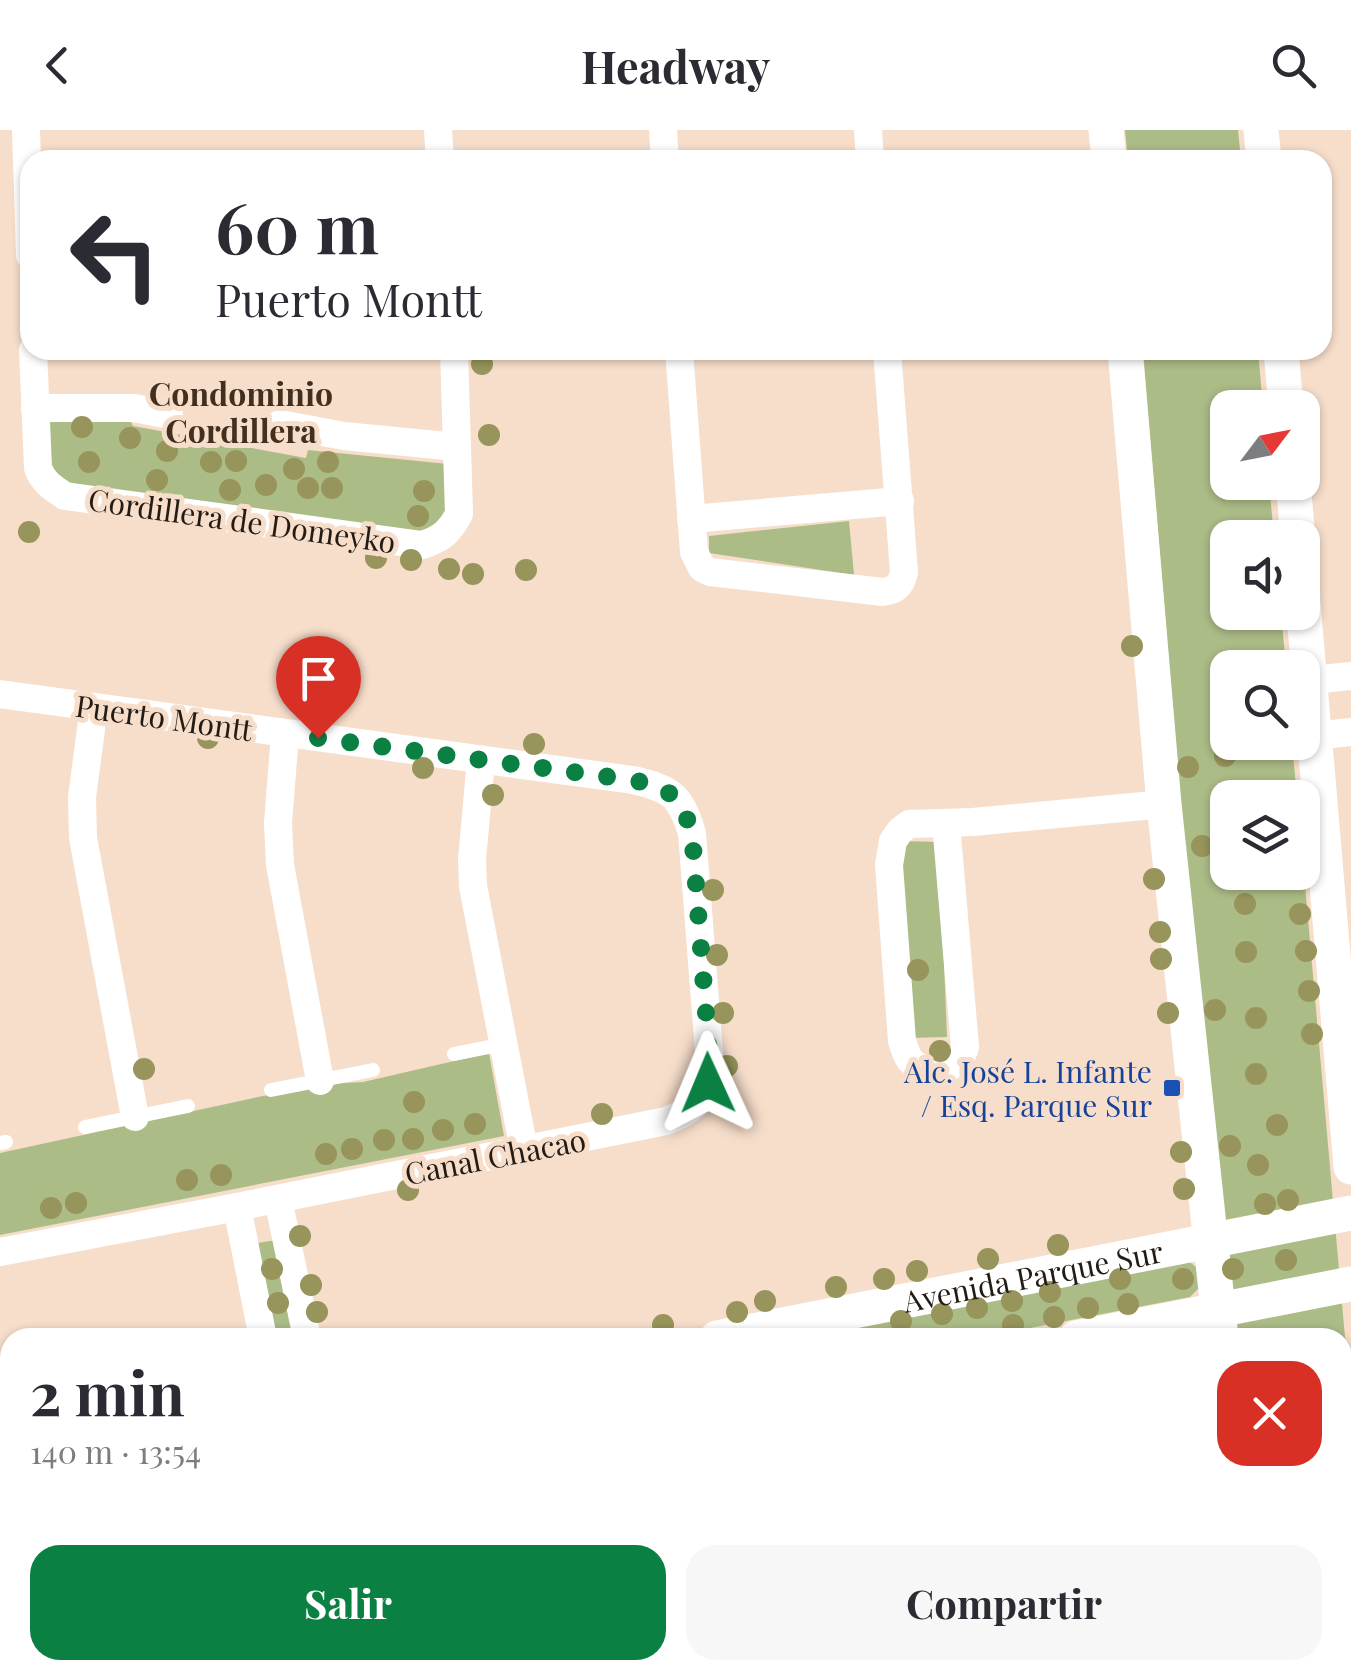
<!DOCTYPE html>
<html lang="es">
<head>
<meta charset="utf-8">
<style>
  :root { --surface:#fff; --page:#f7f7f7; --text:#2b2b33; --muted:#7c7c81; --accent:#0b8043 }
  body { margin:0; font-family:"Playfair Display",serif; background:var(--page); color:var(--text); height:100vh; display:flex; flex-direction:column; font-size:38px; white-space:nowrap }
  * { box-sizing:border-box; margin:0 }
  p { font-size:32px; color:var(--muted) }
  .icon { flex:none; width:55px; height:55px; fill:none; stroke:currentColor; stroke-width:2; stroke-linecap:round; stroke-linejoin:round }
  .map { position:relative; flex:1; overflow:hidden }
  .panel { position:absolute; left:0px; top:1198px; width:1352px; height:352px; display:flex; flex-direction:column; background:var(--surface); border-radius:30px 30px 0 0; box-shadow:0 2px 8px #0004 }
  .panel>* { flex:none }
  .guide { position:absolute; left:20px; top:20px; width:1312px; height:210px; border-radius:30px; box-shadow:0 2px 8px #0004; background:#fff; color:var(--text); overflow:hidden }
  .needle { width:65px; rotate:58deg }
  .buttons { position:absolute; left:1210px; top:260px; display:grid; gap:20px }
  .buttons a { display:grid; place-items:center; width:110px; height:110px; border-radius:20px; background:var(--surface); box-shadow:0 2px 8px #0004; font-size:50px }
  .pin { position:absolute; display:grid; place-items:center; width:85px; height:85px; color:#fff; margin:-102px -42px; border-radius:50% 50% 50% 0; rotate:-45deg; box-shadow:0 0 10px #0007 }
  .pin .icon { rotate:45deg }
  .me { position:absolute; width:110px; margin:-55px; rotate:359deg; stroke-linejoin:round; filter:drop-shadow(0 0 8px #0008) }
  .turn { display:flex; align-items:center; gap:35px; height:210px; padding:0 30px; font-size:45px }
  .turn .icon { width:130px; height:130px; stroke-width:2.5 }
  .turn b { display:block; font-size:70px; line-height:85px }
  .round { display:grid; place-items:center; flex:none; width:105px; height:105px; border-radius:30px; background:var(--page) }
  .summary { display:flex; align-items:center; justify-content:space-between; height:170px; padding:0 30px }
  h1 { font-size:60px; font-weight:700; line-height:75px }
  .cta { display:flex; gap:20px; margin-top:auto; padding:20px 30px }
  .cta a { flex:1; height:115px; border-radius:30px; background:var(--accent); color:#fff; font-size:40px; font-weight:700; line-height:115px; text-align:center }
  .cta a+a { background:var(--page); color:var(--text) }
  header { display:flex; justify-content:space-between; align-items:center; height:130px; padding:0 30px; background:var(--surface); font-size:45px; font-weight:700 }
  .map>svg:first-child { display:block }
  .green { fill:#acbc87 }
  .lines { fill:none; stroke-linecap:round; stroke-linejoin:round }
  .service { stroke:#fff; stroke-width:14 }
  .minor { stroke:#fff; stroke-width:28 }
  .tertiary { stroke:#fff; stroke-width:35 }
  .tree { fill:#97955b }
  .route { stroke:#0b8043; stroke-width:18; stroke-dasharray:0 32.4 }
  .transit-dot { fill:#1a4fb4; stroke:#f7decb; stroke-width:4 }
  .labels { text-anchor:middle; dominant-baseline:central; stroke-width:10; stroke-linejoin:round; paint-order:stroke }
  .street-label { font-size:30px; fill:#241b14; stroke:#f7decb }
  .transit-label { font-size:30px; fill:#164399; stroke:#f7decb; text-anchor:end }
  .neighbourhood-label { font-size:32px; font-weight:bold; fill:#422f1f; stroke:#f7decb }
</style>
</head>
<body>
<header><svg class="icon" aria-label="back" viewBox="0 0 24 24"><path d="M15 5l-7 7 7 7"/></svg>Headway<svg class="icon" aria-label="search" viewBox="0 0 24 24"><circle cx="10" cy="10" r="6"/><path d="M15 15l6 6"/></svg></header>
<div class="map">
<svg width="1351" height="1549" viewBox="0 0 1351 1549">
  <rect width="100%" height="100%" fill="#f7decb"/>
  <g class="green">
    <path d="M 1125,0 L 1238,0 L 1241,30 L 1128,30 Z"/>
    <path d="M 1143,220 L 1258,220 L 1263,277 L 1228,278 L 1228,352 L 1269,353 L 1274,407 L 1228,408 L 1228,482 L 1281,483 L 1286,537 L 1228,538 L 1228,612 L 1292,613 L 1297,667 L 1228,668 L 1228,742 L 1302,742 L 1303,732 L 1351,1275 L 1351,1549 L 1259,1549 L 1258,1540 L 1342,1540 L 1342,1208 L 1225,1207 Z"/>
    <path d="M 46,286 L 128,286 L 133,296 L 306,328 L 308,320 L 448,334 L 449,381 L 426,406 L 71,360 L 53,347 Z"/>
    <path d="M 849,391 L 854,445 L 709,423 L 709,406 Z"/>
    <path d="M 901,711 L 939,712 L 947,907 L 909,908 Z"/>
    <path d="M 489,923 L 504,1006 L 0,1105 L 0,1023 L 258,967 L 328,954 L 363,952 Z"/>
    <path d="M 277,1110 L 295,1207 L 275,1207 L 257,1113 Z"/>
    <path d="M 1187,1130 L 1196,1137 L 1200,1157 L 1190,1167 L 984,1207 L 796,1208 Z"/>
    <path d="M 880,1540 L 984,1540 L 985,1549 L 882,1549 Z"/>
  </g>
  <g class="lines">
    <g class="service">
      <path d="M 454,924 L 504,914"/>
      <path d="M 271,960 L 373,940"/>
      <path d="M 85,997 L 188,976"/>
      <path d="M 0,1013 L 6,1012"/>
    </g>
    <g class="minor">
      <path d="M 26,0 L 30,125"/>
      <path d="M 438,0 L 440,30"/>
      <path d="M 663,0 L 665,30"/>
      <path d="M 868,0 L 870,30"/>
      <path d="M 33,220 L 38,338 C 43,352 53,358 65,366 L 422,415 C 442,409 450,401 459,384 L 454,220"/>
      <path d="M 679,220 L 694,422 L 702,438 L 710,442 L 883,462 C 897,460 901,455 904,442 L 887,220"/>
      <path d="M 35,278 L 134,278 L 169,285"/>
      <path d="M 280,294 L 344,306 L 457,317"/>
      <path d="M 691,389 L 900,371"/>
      <path d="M 1311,550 L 1351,546"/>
      <path d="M 0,564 L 633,650 C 672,659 680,665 692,703 L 710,935 C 707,966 696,980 666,991 L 237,1077 L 0,1122"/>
      <path d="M 94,577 L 82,667 L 83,708 L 135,987"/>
      <path d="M 285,604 L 278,693 L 280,735 L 320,951"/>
      <path d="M 1315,606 L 1351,602"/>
      <path d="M 481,630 L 472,730 L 473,756 L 524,1020"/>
      <path d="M 946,693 L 965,917 C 959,939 931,949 913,933 C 906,927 905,919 902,911 L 889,735 L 893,711 L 900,701 L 909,694 L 973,692 L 1164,674"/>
      <path d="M 278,1069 L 307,1208"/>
      <path d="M 237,1077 L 263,1208"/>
      <path d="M 85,1540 L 87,1549"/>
      <path d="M 117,1540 L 119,1549"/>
      <path d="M 685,1540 L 686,1549"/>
      <path d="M 993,1540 L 994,1549"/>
      <path d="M 481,1549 L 523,1540"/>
    </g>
    <g class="tertiary">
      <path d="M 1106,0 L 1109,30"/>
      <path d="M 1261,0 L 1264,30"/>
      <path d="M 1125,220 L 1164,674 L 1221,1208"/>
      <path d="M 1281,220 L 1286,278"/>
      <path d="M 1293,352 L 1298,408"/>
      <path d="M 1302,461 L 1351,1037"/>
      <path id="s1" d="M 717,1208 L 1351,1083"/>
      <path d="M 1076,1208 L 1351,1154"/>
      <path d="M 0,1347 L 10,1345"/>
      <path d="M 0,1418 L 10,1416"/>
      <path d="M 1245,1549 L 1246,1540"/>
    </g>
  </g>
  <g class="tree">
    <circle cx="482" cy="234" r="11"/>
    <circle cx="82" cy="297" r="11"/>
    <circle cx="489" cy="305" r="11"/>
    <circle cx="130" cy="308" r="11"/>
    <circle cx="167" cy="321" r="11"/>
    <circle cx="236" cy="331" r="11"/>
    <circle cx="89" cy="332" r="11"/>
    <circle cx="211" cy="332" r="11"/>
    <circle cx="328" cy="332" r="11"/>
    <circle cx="294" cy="339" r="11"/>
    <circle cx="157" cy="350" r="11"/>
    <circle cx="266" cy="355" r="11"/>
    <circle cx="308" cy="358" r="11"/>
    <circle cx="332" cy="358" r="11"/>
    <circle cx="230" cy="360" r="11"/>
    <circle cx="424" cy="361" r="11"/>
    <circle cx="418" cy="386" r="11"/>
    <circle cx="29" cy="402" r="11"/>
    <circle cx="376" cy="428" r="11"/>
    <circle cx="411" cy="430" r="11"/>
    <circle cx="449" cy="439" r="11"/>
    <circle cx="526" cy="440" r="11"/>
    <circle cx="473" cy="444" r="11"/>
    <circle cx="1132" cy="516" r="11"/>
    <circle cx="208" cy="608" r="11"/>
    <circle cx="534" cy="614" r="11"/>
    <circle cx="1225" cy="626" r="11"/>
    <circle cx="1188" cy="637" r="11"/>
    <circle cx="423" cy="638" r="11"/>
    <circle cx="493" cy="665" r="11"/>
    <circle cx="1202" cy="716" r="11"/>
    <circle cx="1154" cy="749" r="11"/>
    <circle cx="713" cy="760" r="11"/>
    <circle cx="1245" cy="774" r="11"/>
    <circle cx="1300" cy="784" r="11"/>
    <circle cx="1160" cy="802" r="11"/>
    <circle cx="1306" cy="821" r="11"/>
    <circle cx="1246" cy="822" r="11"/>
    <circle cx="717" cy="825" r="11"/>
    <circle cx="1161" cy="829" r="11"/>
    <circle cx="918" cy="840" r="11"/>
    <circle cx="1309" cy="861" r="11"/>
    <circle cx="1215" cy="880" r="11"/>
    <circle cx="723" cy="883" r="11"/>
    <circle cx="1168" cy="883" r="11"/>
    <circle cx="1256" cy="888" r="11"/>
    <circle cx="1312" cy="904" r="11"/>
    <circle cx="940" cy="921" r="11"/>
    <circle cx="727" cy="936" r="11"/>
    <circle cx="144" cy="939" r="11"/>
    <circle cx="1256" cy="944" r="11"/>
    <circle cx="414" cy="972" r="11"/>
    <circle cx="602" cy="984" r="11"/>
    <circle cx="475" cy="994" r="11"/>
    <circle cx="1277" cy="995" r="11"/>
    <circle cx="443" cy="1000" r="11"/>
    <circle cx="413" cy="1009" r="11"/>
    <circle cx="384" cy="1010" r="11"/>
    <circle cx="1230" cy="1016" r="11"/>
    <circle cx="352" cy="1019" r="11"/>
    <circle cx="1181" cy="1022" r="11"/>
    <circle cx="326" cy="1024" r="11"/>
    <circle cx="1258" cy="1035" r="11"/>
    <circle cx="221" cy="1045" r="11"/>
    <circle cx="187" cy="1050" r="11"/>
    <circle cx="1184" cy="1059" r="11"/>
    <circle cx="408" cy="1060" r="11"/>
    <circle cx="1288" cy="1070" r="11"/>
    <circle cx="76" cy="1073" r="11"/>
    <circle cx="1265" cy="1074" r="11"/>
    <circle cx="51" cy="1078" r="11"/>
    <circle cx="300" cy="1106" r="11"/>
    <circle cx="1058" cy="1115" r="11"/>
    <circle cx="988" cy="1129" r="11"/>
    <circle cx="1286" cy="1130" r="11"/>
    <circle cx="272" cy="1139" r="11"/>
    <circle cx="1233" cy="1139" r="11"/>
    <circle cx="917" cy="1141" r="11"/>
    <circle cx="884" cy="1149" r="11"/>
    <circle cx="1120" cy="1149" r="11"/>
    <circle cx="1183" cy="1149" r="11"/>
    <circle cx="311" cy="1155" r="11"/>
    <circle cx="836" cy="1157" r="11"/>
    <circle cx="1050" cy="1162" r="11"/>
    <circle cx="765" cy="1171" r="11"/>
    <circle cx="1012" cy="1171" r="11"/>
    <circle cx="278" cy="1173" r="11"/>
    <circle cx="1128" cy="1174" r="11"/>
    <circle cx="977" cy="1178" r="11"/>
    <circle cx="1088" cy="1178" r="11"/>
    <circle cx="317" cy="1182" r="11"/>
    <circle cx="737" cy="1182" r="11"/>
    <circle cx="942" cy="1184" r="11"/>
    <circle cx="1054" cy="1187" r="11"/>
    <circle cx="901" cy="1191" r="11"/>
    <circle cx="663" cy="1195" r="11"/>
    <circle cx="1013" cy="1195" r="11"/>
  </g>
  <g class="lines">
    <path class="route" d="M 318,608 L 633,650 C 672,659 680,666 692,703 L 710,935 L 708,953"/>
  </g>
  <rect class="transit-dot" x="1162" y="948" width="20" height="20" rx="5"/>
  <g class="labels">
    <g class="street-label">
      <text transform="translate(242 390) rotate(8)">Cordillera de Domeyko</text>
      <text transform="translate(164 587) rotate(8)">Puerto Montt</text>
      <text transform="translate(495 1026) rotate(-11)">Canal Chacao</text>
      <text stroke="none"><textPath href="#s1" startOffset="322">Avenida Parque Sur</textPath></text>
    </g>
    <g class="transit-label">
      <text x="1152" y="941">Alc. José L. Infante<tspan x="1152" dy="34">/ Esq. Parque Sur</tspan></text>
    </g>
    <g class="neighbourhood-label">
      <text x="241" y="262">Condominio<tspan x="241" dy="37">Cordillera</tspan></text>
    </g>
  </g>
</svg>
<div class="buttons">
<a><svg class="needle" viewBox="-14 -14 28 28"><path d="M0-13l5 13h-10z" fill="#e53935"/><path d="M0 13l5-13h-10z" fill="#7c7c81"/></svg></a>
<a><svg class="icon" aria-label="sound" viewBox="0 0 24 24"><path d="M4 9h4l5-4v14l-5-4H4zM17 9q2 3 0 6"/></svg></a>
<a><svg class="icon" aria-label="search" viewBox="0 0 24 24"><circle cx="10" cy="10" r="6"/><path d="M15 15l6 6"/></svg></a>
<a><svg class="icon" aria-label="layers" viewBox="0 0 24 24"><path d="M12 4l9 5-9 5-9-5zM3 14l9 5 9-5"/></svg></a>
</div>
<div class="pin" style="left:318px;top:608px;background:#d93025"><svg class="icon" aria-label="arrive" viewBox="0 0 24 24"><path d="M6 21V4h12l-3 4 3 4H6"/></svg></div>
<svg class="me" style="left:708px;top:953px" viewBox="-20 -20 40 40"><path d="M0-17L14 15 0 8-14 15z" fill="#0b8043" stroke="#fff" stroke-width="4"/></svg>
<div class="guide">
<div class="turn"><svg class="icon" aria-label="left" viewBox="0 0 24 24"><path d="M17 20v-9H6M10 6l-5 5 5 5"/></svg><div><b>60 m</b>Puerto Montt</div></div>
</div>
<section class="panel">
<div class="summary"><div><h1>2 min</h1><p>140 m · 13:54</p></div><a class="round" style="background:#d93025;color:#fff"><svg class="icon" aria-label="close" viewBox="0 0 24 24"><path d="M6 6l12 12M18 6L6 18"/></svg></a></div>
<div class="cta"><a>Salir</a><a>Compartir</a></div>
</section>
</div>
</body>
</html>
